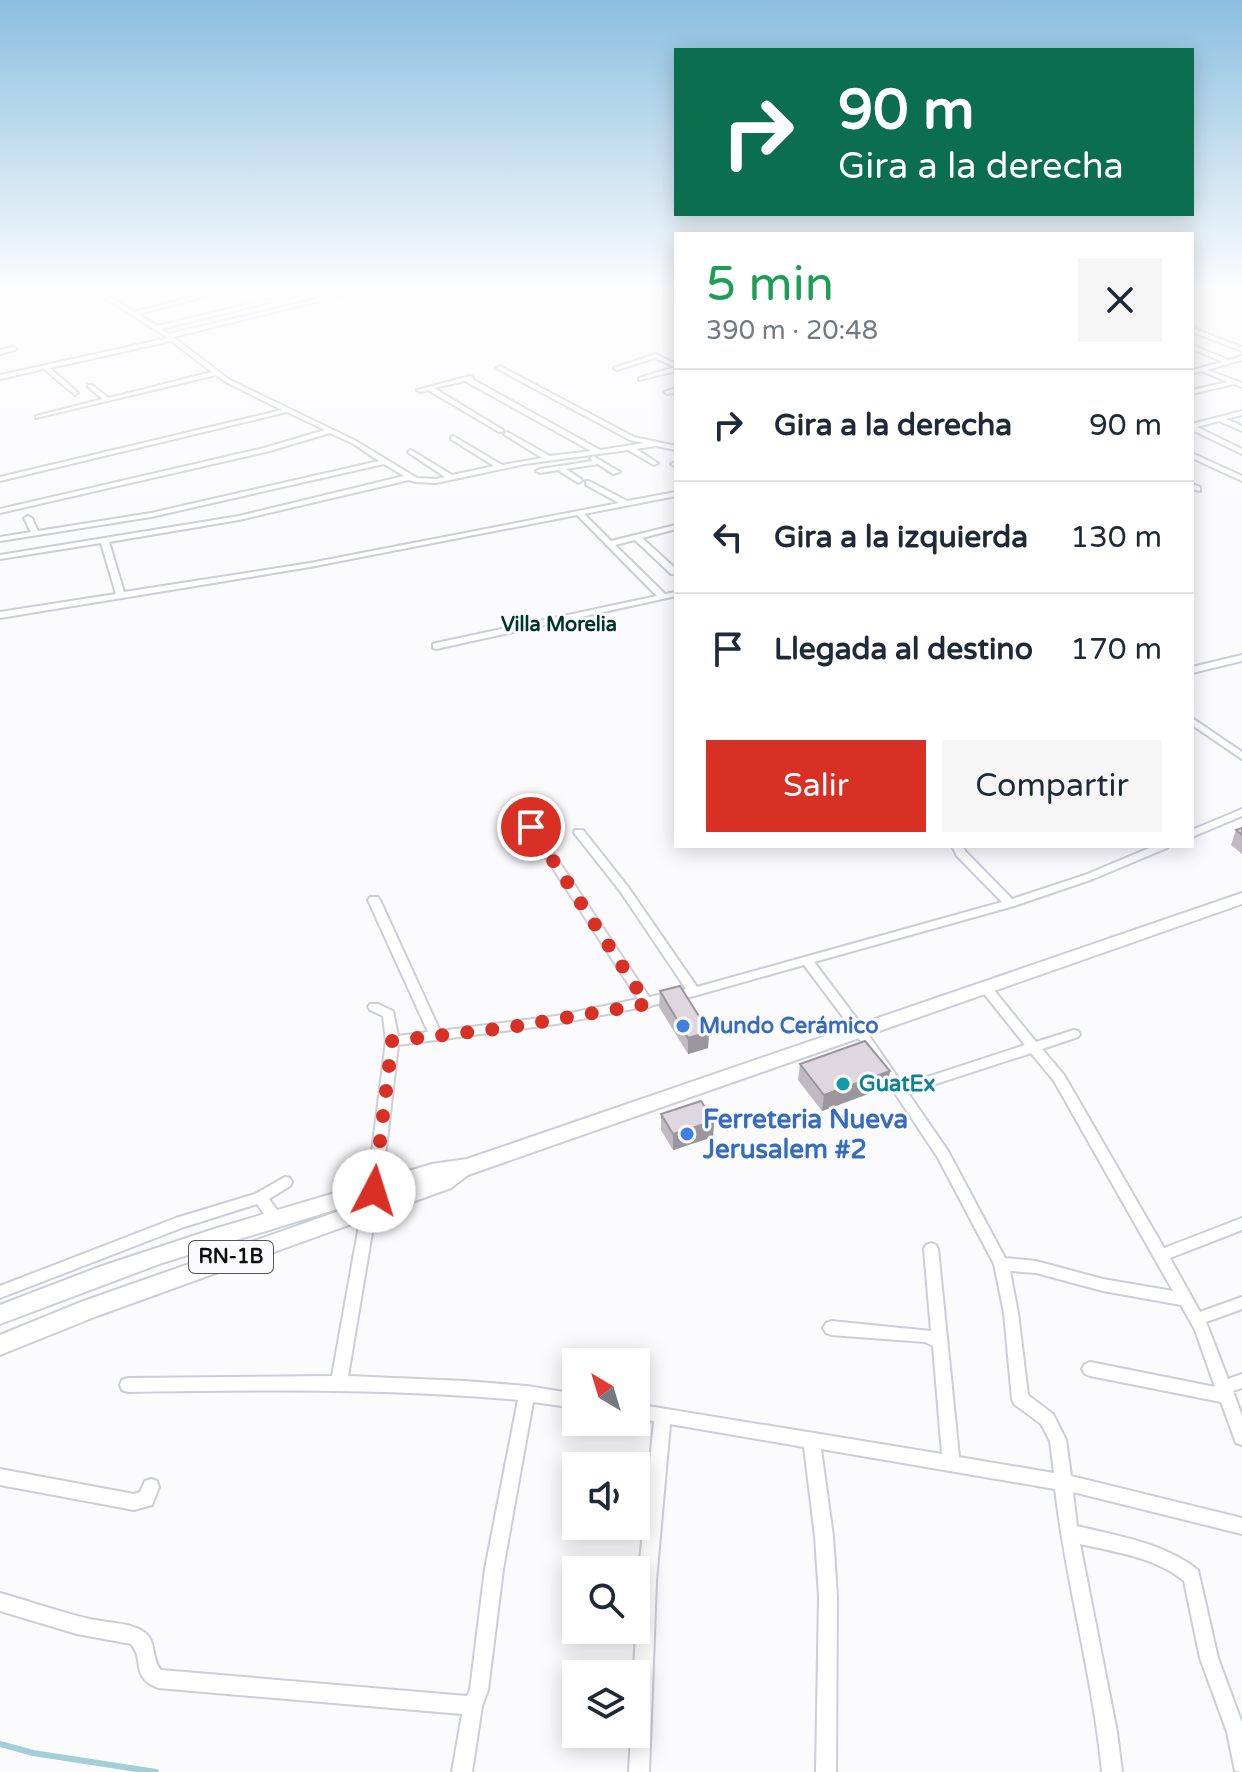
<!DOCTYPE html>
<html lang="es">
<head>
<meta charset="utf-8">
<style>
  :root { --surface:#fff; --page:#f6f6f7; --text:#1f2937; --muted:#747a83; --line:#e0e1e3; --accent:#d93025 }
  body { margin:0; font-family:"Varela Round",sans-serif; background:var(--page); color:var(--text); height:100vh; display:flex; flex-direction:column; font-size:30px; white-space:nowrap }
  * { box-sizing:border-box; margin:0 }
  p { font-size:26px; color:var(--muted) }
  .icon { flex:none; width:44px; height:44px; fill:none; stroke:currentColor; stroke-width:2; stroke-linecap:round; stroke-linejoin:round }
  .map { position:relative; flex:1; overflow:hidden }
  .sheet { position:absolute; left:674px; top:232px; width:520px; height:616px; display:flex; flex-direction:column; background:var(--surface); border-radius:0px; box-shadow:0 4px 20px #0003 }
  .sheet>* { flex:none }
  .banner { position:absolute; left:674px; top:48px; width:520px; height:168px; border-radius:0px; box-shadow:0 4px 20px #0003; background:#0b6e4f; color:#fff; overflow:hidden }
  .needle { width:52px; rotate:322deg }
  .tools { position:absolute; left:562px; top:1348px; display:grid; gap:16px }
  .tools a { display:grid; place-items:center; width:88px; height:88px; border-radius:0px; background:var(--surface); box-shadow:0 4px 20px #0003; font-size:40px }
  .pin { position:absolute; display:grid; place-items:center; width:68px; height:68px; color:#fff; margin:-34px; border:4px solid #fff; border-radius:50%; box-shadow:0 2px 8px #0007 }
  .me { position:absolute; width:88px; margin:-44px; rotate:5deg; stroke-linejoin:round; filter:drop-shadow(0 0 6px #0008) }
  .turn { display:flex; align-items:center; gap:28px; height:168px; padding:0 32px; font-size:36px }
  .turn .icon { width:104px; height:104px; stroke-width:2.5 }
  .turn b { display:block; font-size:56px; line-height:68px }
  .round { display:grid; place-items:center; flex:none; width:84px; height:84px; border-radius:0px; background:var(--page) }
  .headline { display:flex; align-items:center; justify-content:space-between; height:136px; padding:0 32px }
  h1 { font-size:48px; font-weight:600; line-height:60px; color:#1e9e55 }
  .primary-button { display:flex; gap:16px; margin-top:auto; padding:16px 32px }
  .primary-button a { flex:1; height:92px; border-radius:0px; background:var(--accent); color:#fff; font-size:32px; font-weight:600; line-height:92px; text-align:center }
  .primary-button a+a { background:var(--page); color:var(--text) }
  ul { padding:0; list-style:none }
  li { display:flex; align-items:center; gap:24px; height:112px; padding:0 32px; border-top:2px solid var(--line) }
  li div { flex:1 }
  li b { display:block; font-size:30px }
  li em { font-style:normal }
  .map>svg:first-child { display:block }
  .lines { fill:none; stroke-linecap:round; stroke-linejoin:round }
  .stream { stroke:#a1cfd5; stroke-width:6 }
  .minor-casing { stroke:#cbced8; stroke-width:4 }
  .highway-casing { stroke:#cbced8; stroke-width:4 }
  .minor { fill:#fff; fill-rule:evenodd }
  .highway { fill:#fff; fill-rule:evenodd }
  .wall { fill:#bfb9c1 }
  .shaded-wall { fill:#9b969d }
  .building { fill:#ded7e0; stroke:#9b969d; stroke-width:2 }
  .route { stroke:#d93025; stroke-width:14; stroke-dasharray:0 25.2 }
  .shop-dot { fill:#3f7fe0; stroke:#fbfbfd; stroke-width:3 }
  .culture-dot { fill:#0f9aa8; stroke:#fbfbfd; stroke-width:3 }
  .labels { text-anchor:middle; dominant-baseline:central; stroke-width:6; stroke-linejoin:round; paint-order:stroke }
  .far-neighbourhood-label { font-size:20px; font-weight:bold; fill:#003426; stroke:#fbfbfd }
  .shield { fill:#fbfbfd; stroke:#545457; stroke-width:2 }
  .shield-label { font-size:20px; font-weight:bold; fill:#0c0d10 }
  .shop-label { font-size:22px; font-weight:bold; fill:#366cbe; stroke:#fbfbfd; text-anchor:start }
  .culture-label { font-size:22px; font-weight:bold; fill:#0d838f; stroke:#fbfbfd; text-anchor:start }
  .near-shop-label { font-size:26px; font-weight:bold; fill:#366cbe; stroke:#fbfbfd; text-anchor:start }
</style>
</head>
<body>
<div class="map">
<svg width="1242" height="1772" viewBox="0 0 1242 1772">
  <rect width="100%" height="100%" fill="#fbfbfd"/>
  <g class="lines">
    <path class="stream" d="M 0,1744 L 33,1753 L 156,1772"/>
    <defs>
      <g id="minor">
        <path d="M 92,289 L 98,289 L 134,312 L 224,289 L 233,289 L 138,314 L 157,326 L 313,289 L 322,289 L 161,329 L 169,334 L 359,289 L 368,289 L 173,337 L 230,380 L 356,441 L 417,478 L 436,479 L 445,477 L 409,453 L 408,452 L 411,450 L 452,475 L 494,466 L 451,439 L 451,437 L 453,436 L 502,465 L 542,458 L 505,435 L 504,434 L 507,432 L 550,456 L 591,451 L 465,381 L 434,388 L 503,430 L 503,432 L 499,432 L 428,390 L 420,392 L 417,390 L 470,376 L 473,378 L 472,379 L 600,450 L 644,443 L 630,440 L 498,369 L 497,368 L 500,366 L 634,437 L 676,446 L 676,450 L 656,446 L 636,449 L 656,462 L 658,463 L 654,465 L 628,450 L 525,464 L 436,483 L 415,482 L 409,480 L 239,520 L 109,542 L 124,592 L 310,563 L 619,503 L 586,485 L 586,481 L 589,481 L 627,501 L 676,492 L 676,496 L 584,514 L 611,541 L 676,525 L 676,529 L 642,538 L 676,569 L 676,574 L 671,574 L 635,540 L 615,545 L 665,594 L 676,592 L 676,596 L 436,649 L 433,648 L 433,644 L 436,643 L 657,596 L 577,515 L 310,567 L 0,618 L 0,612 L 116,594 L 101,543 L 0,559 L 0,555 L 239,516 L 404,476 L 384,464 L 151,517 L 0,541 L 0,537 L 31,532 L 24,518 L 28,516 L 32,518 L 38,531 L 151,513 L 379,461 L 352,443 L 330,433 L 266,452 L 0,513 L 0,509 L 264,448 L 325,430 L 287,412 L 0,481 L 0,477 L 282,410 L 226,382 L 216,375 L 36,418 L 36,416 L 103,399 L 88,387 L 88,385 L 92,385 L 109,398 L 212,372 L 171,341 L 50,368 L 77,392 L 78,393 L 75,395 L 44,369 L 0,379 L 0,375 L 168,338 Z"/>
        <path d="M 1192,328 L 1242,347 L 1242,351 L 1192,332 Z"/>
        <path d="M 1192,345 L 1229,360 L 1242,356 L 1242,360 L 1207,370 L 1242,383 L 1242,387 L 1234,384 L 1192,394 L 1192,390 L 1228,382 L 1201,371 L 1192,374 L 1192,370 L 1223,362 L 1192,349 Z"/>
        <path d="M 13,347 L 16,349 L 15,350 L 0,354 L 0,350 Z"/>
        <path d="M 656,354 L 676,364 L 676,371 L 639,380 L 639,378 L 675,367 L 655,358 L 617,370 L 614,368 Z"/>
        <path d="M 676,388 L 676,392 L 667,394 L 664,392 Z"/>
        <path d="M 1242,411 L 1242,415 L 1226,419 L 1242,426 L 1242,431 L 1219,421 L 1197,427 L 1242,449 L 1242,454 L 1192,430 L 1192,424 Z"/>
        <path d="M 1192,453 L 1242,476 L 1242,481 L 1192,458 Z"/>
        <path d="M 593,456 L 620,472 L 613,474 L 598,464 L 566,469 L 581,479 L 582,481 L 578,483 L 558,470 L 540,473 L 536,471 L 540,469 L 593,461 L 590,458 Z"/>
        <path d="M 675,462 L 676,462 L 676,467 L 671,464 Z"/>
        <path d="M 1192,484 L 1200,487 L 1200,491 L 1192,489 Z"/>
        <path d="M 1242,655 L 1242,661 L 1192,673 L 1192,667 Z"/>
        <path d="M 1192,718 L 1242,752 L 1242,759 L 1192,725 Z"/>
        <path d="M 1242,809 L 1242,816 L 1192,837 L 1192,830 Z"/>
        <path d="M 531,824 L 536,827 L 649,997 L 686,989 L 620,891 L 575,834 L 574,832 L 575,830 L 583,830 L 628,887 L 697,987 L 1002,902 L 957,856 L 953,848 L 954,846 L 962,846 L 966,852 L 1012,899 L 1085,875 L 1154,846 L 1168,846 L 1167,848 L 1093,879 L 1014,906 L 814,962 L 863,1027 L 903,1085 L 1025,1045 L 981,990 L 979,987 L 981,984 L 989,984 L 1036,1042 L 1074,1030 L 1078,1031 L 1080,1034 L 1078,1037 L 1042,1049 L 1064,1075 L 1164,1248 L 1242,1218 L 1242,1230 L 1170,1258 L 1200,1312 L 1242,1297 L 1242,1309 L 1206,1322 L 1228,1379 L 1242,1374 L 1242,1388 L 1233,1391 L 1242,1416 L 1242,1445 L 1236,1443 L 1221,1402 L 1090,1376 L 1085,1374 L 1082,1369 L 1085,1364 L 1090,1362 L 1215,1387 L 1195,1330 L 1181,1305 L 1103,1291 L 1036,1273 L 1010,1271 L 1018,1313 L 1028,1395 L 1053,1414 L 1066,1440 L 1071,1476 L 1242,1518 L 1242,1534 L 1073,1492 L 1077,1526 C 1118,1536 1164,1543 1198,1570 L 1218,1658 L 1242,1723 L 1242,1772 L 1235,1771 L 1227,1732 L 1200,1658 L 1184,1581 C 1155,1557 1115,1552 1080,1544 L 1117,1732 L 1122,1772 L 1102,1772 C 1093,1677 1066,1584 1055,1489 L 821,1449 L 833,1536 L 837,1596 L 836,1772 L 816,1772 L 819,1596 L 815,1536 L 804,1447 L 670,1424 L 656,1581 L 649,1772 L 629,1772 L 631,1734 L 636,1734 L 636,1674 L 634,1674 L 638,1581 L 654,1421 L 636,1418 L 636,1404 L 942,1454 L 933,1346 L 925,1342 L 831,1335 L 826,1333 L 823,1328 L 826,1323 L 831,1321 L 931,1331 L 924,1249 L 926,1245 L 931,1243 L 936,1245 L 938,1249 L 959,1457 L 1054,1473 L 1050,1441 L 1041,1424 L 1014,1404 L 1012,1399 L 1004,1313 L 994,1264 L 938,1158 L 855,1033 L 804,965 L 694,996 L 653,1005 L 647,1008 L 643,1007 L 556,1024 L 398,1045 L 381,1191 L 379,1195 L 374,1196 L 369,1195 L 367,1191 L 386,1041 L 383,1016 L 370,1010 L 368,1007 L 370,1004 L 378,1004 L 393,1011 L 398,1036 L 428,1032 L 368,900 L 370,897 L 378,897 L 380,900 L 440,1031 L 556,1016 L 638,999 L 526,827 ZM 1031,1053 L 1054,1081 L 1173,1291 L 1103,1279 L 1036,1261 L 1005,1258 L 948,1151 L 908,1093 Z"/>
        <path d="M 285,1177 L 290,1178 L 292,1182 L 290,1186 L 269,1199 L 282,1217 L 280,1221 C 269,1225 263,1212 257,1204 L 184,1227 L 0,1298 L 0,1286 L 176,1218 L 255,1194 Z"/>
        <path d="M 369,1203 L 374,1205 L 376,1209 L 348,1376 L 465,1381 L 527,1386 L 576,1394 L 576,1408 L 533,1402 L 503,1569 L 488,1690 L 482,1706 L 472,1772 L 452,1772 L 462,1714 L 158,1688 C 130,1677 145,1660 131,1644 L 77,1634 L 0,1611 L 0,1593 C 30,1601 59,1612 90,1619 C 106,1623 129,1622 144,1632 C 157,1641 151,1660 161,1670 L 467,1696 L 470,1690 L 485,1569 L 518,1400 C 388,1388 258,1390 128,1392 L 122,1390 L 120,1385 L 122,1380 L 128,1378 L 332,1376 L 362,1209 L 364,1205 Z"/>
        <path d="M 0,1469 L 134,1494 L 140,1492 L 145,1481 L 151,1479 L 157,1481 L 159,1487 L 152,1505 L 134,1510 L 0,1485 Z"/>
      </g>
      <path id="highway" d="M 1242,893 L 1242,904 L 468,1175 L 451,1188 L 97,1316 L 0,1355 L 0,1335 L 81,1302 L 402,1189 L 162,1263 L 0,1324 L 0,1305 L 99,1267 L 214,1229 L 432,1164 L 467,1159 Z"/>
    </defs>
    <use href="#minor" class="minor-casing"/>
    <use href="#highway" class="highway-casing"/>
    <use href="#minor" class="minor"/>
    <use href="#highway" class="highway"/>
  </g>
  <g class="wall">
    <path d="M 1242,828 L 1242,854 L 1231,845 L 1236,830 Z"/>
    <path d="M 660,991 L 709,1032 L 708,1048 L 688,1054 L 659,1007 Z"/>
    <path d="M 800,1064 L 890,1071 L 887,1087 L 822,1111 L 798,1080 Z"/>
    <path d="M 661,1114 L 714,1121 L 713,1137 L 673,1150 L 661,1130 Z"/>
  </g>
  <g class="shaded-wall">
    <path d="M 709,1032 L 708,1048 L 688,1054 L 688,1038 Z"/>
    <path d="M 890,1071 L 887,1087 L 822,1111 L 824,1095 Z"/>
    <path d="M 714,1121 L 713,1137 L 673,1150 L 673,1134 Z"/>
  </g>
  <g class="building">
    <path d="M 1242,828 L 1242,835 L 1236,830 Z"/>
    <path d="M 680,986 L 709,1032 L 688,1038 L 660,991 Z"/>
    <path d="M 865,1041 L 890,1071 L 824,1095 L 800,1064 Z"/>
    <path d="M 701,1101 L 714,1121 L 673,1134 L 661,1114 Z"/>
  </g>
  <linearGradient id="sky" x2="0" y2="1"><stop stop-color="#8bbfe0"/><stop offset="0.54" stop-color="#fdfdfe"/><stop offset="1" stop-color="#fdfdfe" stop-opacity="0"/></linearGradient>
  <rect width="1242" height="537" fill="url(#sky)"/>
  <g class="lines">
    <path class="route" d="M 374,1191 L 392,1041 L 505,1028 L 647,1004 L 531,827"/>
  </g>
  <g class="shop-dot">
    <circle cx="683" cy="1026" r="8"/>
    <circle cx="687" cy="1134" r="8"/>
  </g>
  <circle class="culture-dot" cx="843" cy="1084" r="8"/>
  <g class="labels">
    <g class="far-neighbourhood-label">
      <text x="559" y="625">Villa Morelia</text>
    </g>
    <rect class="shield" x="189" y="1241" width="84" height="32" rx="6"/>
    <g class="shield-label">
      <text x="231" y="1257">RN-1B</text>
    </g>
    <g class="shop-label">
      <text x="699" y="1026">Mundo Cerámico</text>
    </g>
    <g class="culture-label">
      <text x="859" y="1084">GuatEx</text>
    </g>
    <g class="near-shop-label">
      <text x="703" y="1119">Ferreteria Nueva<tspan x="703" dy="30">Jerusalem #2</tspan></text>
    </g>
  </g>
</svg>
<div class="tools">
<a><svg class="needle" viewBox="-14 -14 28 28"><path d="M0-13l5 13h-10z" fill="#e53935"/><path d="M0 13l5-13h-10z" fill="#747a83"/></svg></a>
<a><svg class="icon" aria-label="sound" viewBox="0 0 24 24"><path d="M4 9h4l5-4v14l-5-4H4zM17 9q2 3 0 6"/></svg></a>
<a><svg class="icon" aria-label="search" viewBox="0 0 24 24"><circle cx="10" cy="10" r="6"/><path d="M15 15l6 6"/></svg></a>
<a><svg class="icon" aria-label="layers" viewBox="0 0 24 24"><path d="M12 4l9 5-9 5-9-5zM3 14l9 5 9-5"/></svg></a>
</div>
<div class="pin" style="left:531px;top:827px;background:#d93025"><svg class="icon" aria-label="arrive" viewBox="0 0 24 24"><path d="M6 21V4h12l-3 4 3 4H6"/></svg></div>
<svg class="me" style="left:374px;top:1191px" viewBox="-20 -20 40 40"><circle r="19" fill="#fff"/><path d="M0-13L10 11 0 6-10 11z" fill="#d93025"/></svg>
<div class="banner">
<div class="turn"><svg class="icon" aria-label="right" viewBox="0 0 24 24"><path d="M7 20v-9h11M14 6l5 5-5 5"/></svg><div><b>90 m</b>Gira a la derecha</div></div>
</div>
<section class="sheet">
<div class="headline"><div><h1>5 min</h1><p>390 m · 20:48</p></div><a class="round"><svg class="icon" aria-label="close" viewBox="0 0 24 24"><path d="M6 6l12 12M18 6L6 18"/></svg></a></div>
<ul>
<li><svg class="icon" aria-label="right" viewBox="0 0 24 24"><path d="M7 20v-9h11M14 6l5 5-5 5"/></svg><div><b>Gira a la derecha</b></div><em>90 m</em></li>
<li><svg class="icon" aria-label="left" viewBox="0 0 24 24"><path d="M17 20v-9H6M10 6l-5 5 5 5"/></svg><div><b>Gira a la izquierda</b></div><em>130 m</em></li>
<li><svg class="icon" aria-label="arrive" viewBox="0 0 24 24"><path d="M6 21V4h12l-3 4 3 4H6"/></svg><div><b>Llegada al destino</b></div><em>170 m</em></li>
</ul>
<div class="primary-button"><a>Salir</a><a>Compartir</a></div>
</section>
</div>
</body>
</html>
